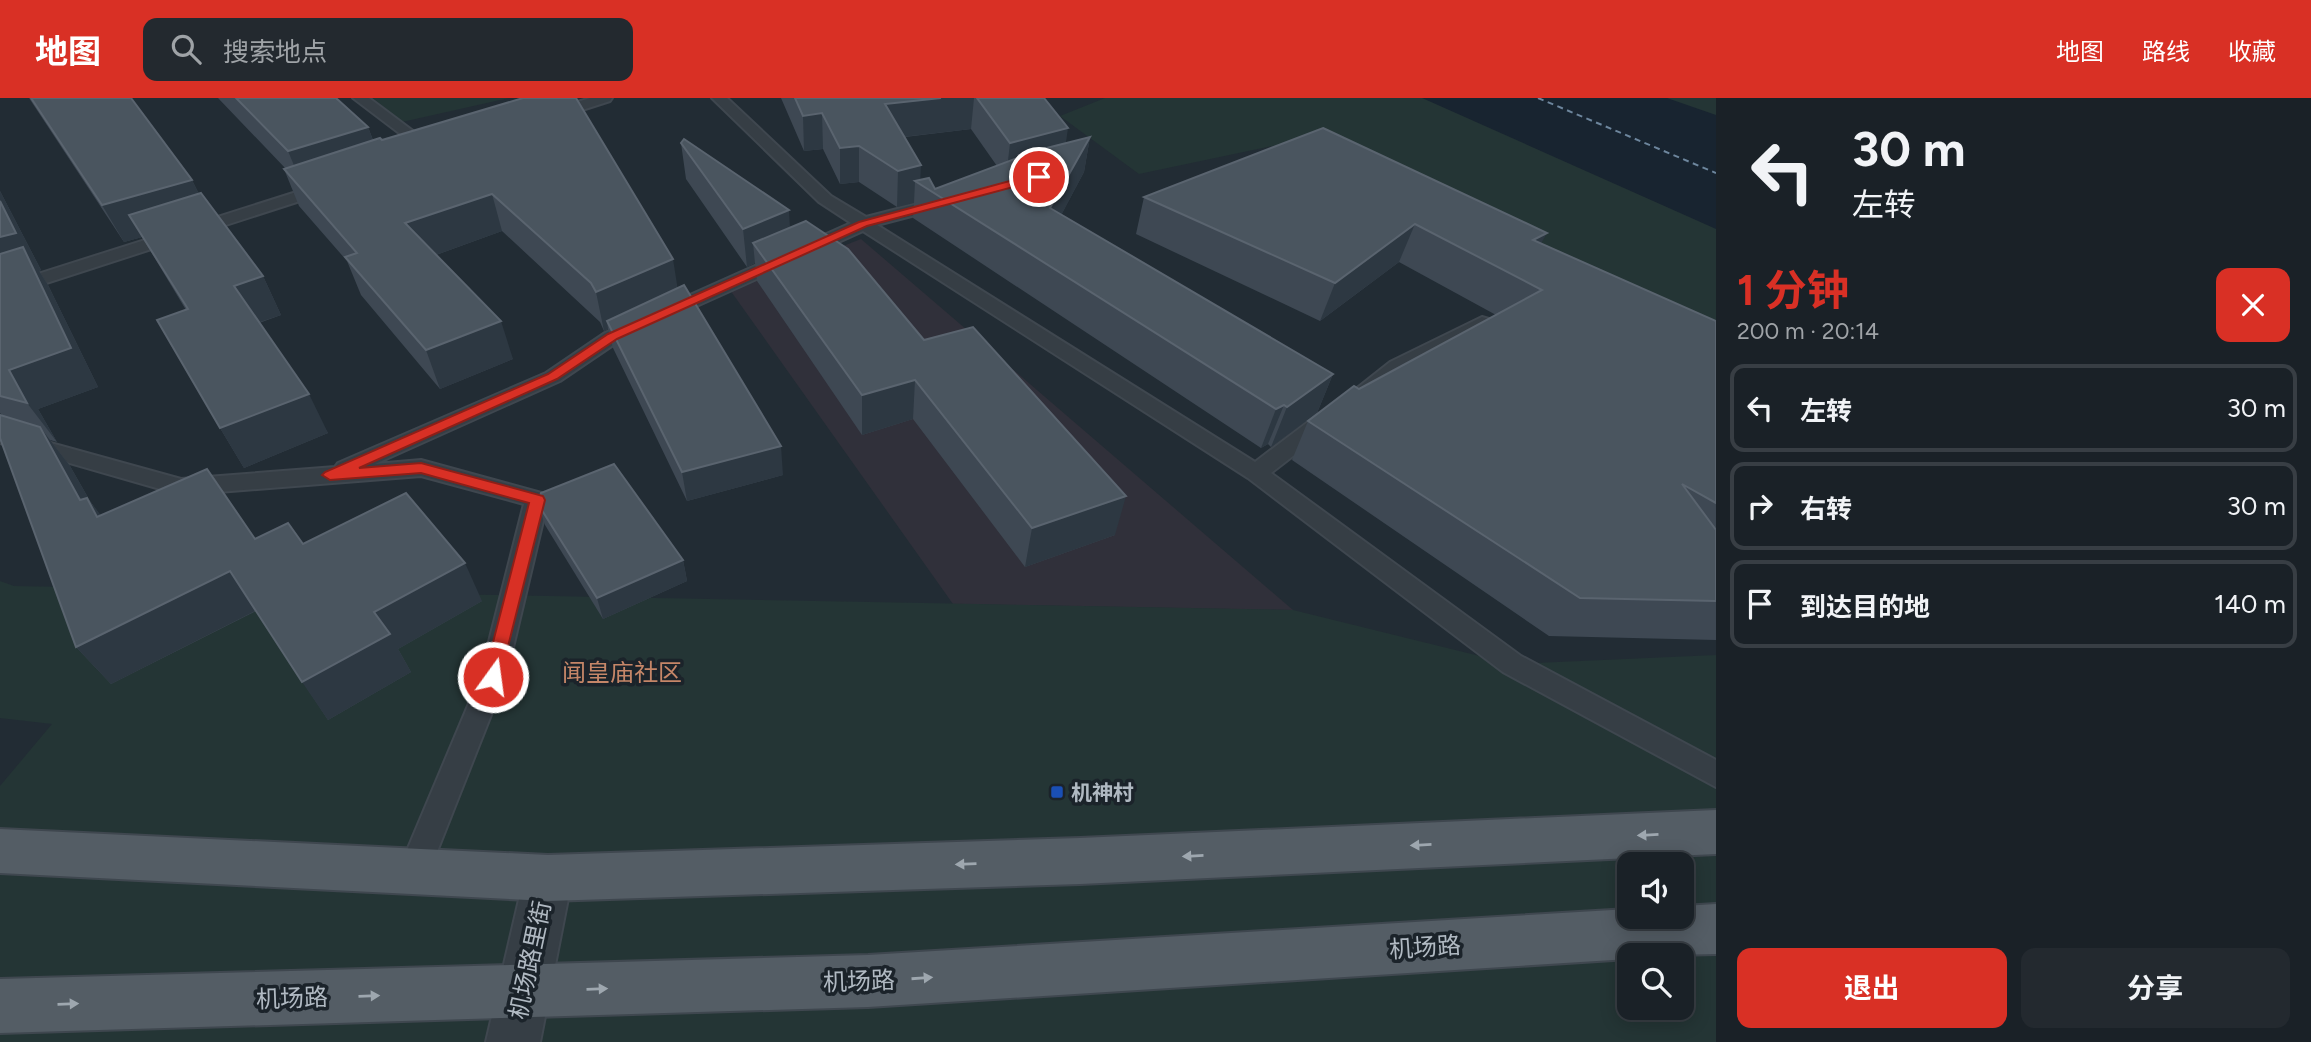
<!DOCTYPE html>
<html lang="zh">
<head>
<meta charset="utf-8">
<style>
  :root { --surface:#1a2127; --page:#23292f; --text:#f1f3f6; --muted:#9fa3a7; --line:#383e44; --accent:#d93025 }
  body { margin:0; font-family:Figtree,"Noto Sans SC",sans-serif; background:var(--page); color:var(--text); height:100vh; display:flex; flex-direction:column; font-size:26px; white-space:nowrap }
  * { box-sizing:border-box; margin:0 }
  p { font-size:23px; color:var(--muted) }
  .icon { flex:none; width:38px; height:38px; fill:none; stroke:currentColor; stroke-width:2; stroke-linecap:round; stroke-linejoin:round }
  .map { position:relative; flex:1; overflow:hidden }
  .drawer { display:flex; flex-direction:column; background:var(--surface); width:595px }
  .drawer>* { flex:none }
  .guide { background:#1a2127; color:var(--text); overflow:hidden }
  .controls { position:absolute; left:1617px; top:754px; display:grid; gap:14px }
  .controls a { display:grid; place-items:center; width:77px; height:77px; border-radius:14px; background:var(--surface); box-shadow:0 4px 18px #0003,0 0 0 2px var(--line); font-size:35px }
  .pin { position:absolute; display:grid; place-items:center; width:60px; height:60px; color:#fff; margin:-30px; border:4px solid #fff; border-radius:50%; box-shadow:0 2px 7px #0007 }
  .me { position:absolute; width:77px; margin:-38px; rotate:14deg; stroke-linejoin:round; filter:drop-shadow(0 0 5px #0008) }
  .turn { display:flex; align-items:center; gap:24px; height:147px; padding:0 21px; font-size:32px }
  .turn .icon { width:91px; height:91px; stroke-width:2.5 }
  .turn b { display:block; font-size:49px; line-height:60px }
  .round { display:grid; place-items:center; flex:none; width:74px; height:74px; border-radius:14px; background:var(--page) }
  .overview { display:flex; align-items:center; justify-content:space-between; height:119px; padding:0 21px }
  h1 { font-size:42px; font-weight:700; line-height:52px; color:var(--accent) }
  .cta { display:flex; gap:14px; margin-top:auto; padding:14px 21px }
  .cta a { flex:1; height:80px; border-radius:14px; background:var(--accent); color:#fff; font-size:28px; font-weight:700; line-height:80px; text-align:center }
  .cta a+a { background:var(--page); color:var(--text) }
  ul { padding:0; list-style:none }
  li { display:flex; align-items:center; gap:21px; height:88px; margin:0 14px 10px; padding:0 7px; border:4px solid var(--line); border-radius:14px }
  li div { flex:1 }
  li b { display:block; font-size:26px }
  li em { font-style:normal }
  header { display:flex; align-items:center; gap:42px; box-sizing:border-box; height:98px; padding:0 35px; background:var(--accent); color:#fff }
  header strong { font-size:33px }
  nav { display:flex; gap:38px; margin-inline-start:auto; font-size:24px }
  .search { width:490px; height:63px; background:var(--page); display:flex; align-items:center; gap:18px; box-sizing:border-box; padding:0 24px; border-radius:14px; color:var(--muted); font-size:26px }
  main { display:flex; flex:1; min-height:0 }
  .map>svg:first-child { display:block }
  .medical { fill:#30303a }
  .green { fill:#243535; fill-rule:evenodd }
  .water { fill:#182430 }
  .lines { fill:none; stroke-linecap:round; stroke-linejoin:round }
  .ferry { stroke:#6d869d; stroke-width:2; stroke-dasharray:6 4.5; stroke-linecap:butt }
  .lane-casing { stroke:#3f474f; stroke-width:4 }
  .street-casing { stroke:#3f474f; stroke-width:4 }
  .primary-casing { stroke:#3f474f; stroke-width:4 }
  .lane { fill:#363e45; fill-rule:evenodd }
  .street { fill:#363e45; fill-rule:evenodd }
  .primary { fill:#545d65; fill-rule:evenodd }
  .wall { fill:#3e4853; fill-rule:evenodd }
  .shaded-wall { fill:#2d3842 }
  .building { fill:#4a555f; stroke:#5a646f; stroke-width:2 }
  .oneway { fill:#9ea7af }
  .route { fill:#d93025; stroke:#8d1f18; stroke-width:2 }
  .transit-dot { fill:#1a4fb4; stroke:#1b232a; stroke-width:2.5 }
  .labels { text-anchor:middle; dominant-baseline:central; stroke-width:7; stroke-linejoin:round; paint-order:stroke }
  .poi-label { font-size:21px; font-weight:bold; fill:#b0b9c2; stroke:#1b232a; text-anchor:start }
  .quarter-label { font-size:24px; fill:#c58668; stroke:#1b232a }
  .near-street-label { font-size:24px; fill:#b0b9c2; stroke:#1b232a }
</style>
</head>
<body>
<header>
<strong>地图</strong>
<div class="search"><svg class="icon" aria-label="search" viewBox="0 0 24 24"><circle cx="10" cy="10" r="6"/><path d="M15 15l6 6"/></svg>搜索地点</div>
<nav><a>地图</a><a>路线</a><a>收藏</a></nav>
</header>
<main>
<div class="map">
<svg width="1716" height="944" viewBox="0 0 1716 944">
  <rect width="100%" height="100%" fill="#222c34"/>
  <polygon class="medical" points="861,141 1293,512 953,506 730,192"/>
  <g class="green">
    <polygon points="373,0 509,0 402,24"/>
    <polygon points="1105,0 1716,0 1716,248 1291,44 1139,76 1060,18"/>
    <path d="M0,483L14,488L1293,512L1512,566L1716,557V944H0V688L52,626L0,620ZM1629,766H1682V819H1629ZM1629,858H1682V910H1629Z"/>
  </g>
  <polygon class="water" points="1422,0 1667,0 1716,17 1716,131"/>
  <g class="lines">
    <polyline class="ferry" points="1538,0 1716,75"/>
    <g class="lane-casing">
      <g id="lane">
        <polygon points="353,0 369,0 441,54 438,57 428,57"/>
        <polygon points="590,0 612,0 610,3 554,21 544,21 542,18 544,15"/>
        <polygon points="712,0 727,0 831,98 866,119 944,99 950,100 952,104 950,108 877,127 1255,364 1317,317 1333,317 1336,322 1333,327 1271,375 1521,558 1716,662 1716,689 1503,574 1248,380 863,133 619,243 560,283 375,366 421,362 545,396 548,402 506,579 425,784 414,789 403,784 398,774 480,579 524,406 421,378 181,397 0,345 0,331 181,381 335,369 338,365 546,275 605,235 851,125 819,104"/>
        <polygon points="328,84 336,89 334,92 0,200 0,188"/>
        <polygon points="1482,219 1489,221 1492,225 1489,229 1404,272 1364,303 1350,303 1347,298 1390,264"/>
      </g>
    </g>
    <g class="street-casing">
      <polygon id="street" points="548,757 565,764 572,780 540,944 486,944 524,780 531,764"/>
    </g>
    <g class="primary-casing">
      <g id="primary">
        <polygon points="1716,712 1716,756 1080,786 548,803 0,775 0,731 548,757 1080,740"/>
        <polygon points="1716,806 1716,856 1629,858 1629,861 868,909 0,935 0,881 868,857 1629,811 1629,819 1682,819 1682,808"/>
      </g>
    </g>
    <use href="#lane" class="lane"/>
    <use href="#street" class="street"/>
    <use href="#primary" class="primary"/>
  </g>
  <g class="wall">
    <polygon points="29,0 131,0 192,82 199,96 263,178 281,217 259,225 328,335 244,370 220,330 186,212 142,139 124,144"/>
    <polygon points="218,0 336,0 368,29 373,42 382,42 678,190 783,377 687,403 613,250 608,231 604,233 600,224 502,133 436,157 513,261 440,291 361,197 347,163 299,108 284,71 286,71"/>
    <path d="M781,0H1044L1066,45L1090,39L1084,74L1061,117L1333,276L1317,315L1271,349L1268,346L1261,350L913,120L914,105L897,109L859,84L840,86L823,51L804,53ZM971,31L997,68L935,91L920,82L905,39Z"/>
    <polygon points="1323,30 1541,145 1716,223 1716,542 1549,538 1292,362 1308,323 1359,291 1496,217 1399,164 1320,223 1136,136 1144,99"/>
    <polygon points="681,45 790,130 924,242 1115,437 1025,469 913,321 862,337 757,183 755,165 747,169 686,81"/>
    <polygon points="0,93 41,172 39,173 48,187 98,289 38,311 57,344 50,342 70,368 90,403 100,417 255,441 303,446 482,503 398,551 411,574 328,622 256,513 111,586 76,549 3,318 0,315"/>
    <polygon points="538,406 683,462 687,483 603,521 545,427"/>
  </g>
  <g class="shaded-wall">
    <polygon points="941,0 974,0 971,31 885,41 885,6"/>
    <polygon points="822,15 823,51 804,53 803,18"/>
    <polygon points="368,29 381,64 303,89 288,53"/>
    <polygon points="1068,30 1063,65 1019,57 1016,78 1006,80 1010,45"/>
    <polygon points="1090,39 1084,74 1045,148 1050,110"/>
    <polygon points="859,48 859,84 840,86 840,50"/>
    <polygon points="921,67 920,87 915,83 914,105 897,109 898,73"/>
    <polygon points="192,82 210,118 129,117 142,139 124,144 102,107"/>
    <polygon points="0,93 41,172 39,173 48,187 98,289 38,311 57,344 27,305 9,272 0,185"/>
    <polygon points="492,96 502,133 419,163 405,125"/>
    <polygon points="789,112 791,149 753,145 755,165 747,169 743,131"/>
    <polygon points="1415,126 1399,164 1320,223 1335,185"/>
    <polygon points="1547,135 1526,172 1533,142"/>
    <polygon points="673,161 679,199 607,223 608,231 604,233 596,194"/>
    <polygon points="263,178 281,217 254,226 234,188"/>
    <polygon points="501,223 513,261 440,291 426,252"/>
    <polygon points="1333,276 1317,315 1271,349 1287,309"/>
    <polygon points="915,282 913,321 862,337 862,297"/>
    <polygon points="309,296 328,335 244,370 220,330"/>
    <polygon points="1284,307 1268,346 1261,350 1276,311"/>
    <polygon points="40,329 70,368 90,403 117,439 80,402"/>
    <polygon points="781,348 783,377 687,403 682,374"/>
    <polygon points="1126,398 1115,437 1025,469 1032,430"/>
    <polygon points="683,462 687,483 603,521 597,500"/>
    <polygon points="465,465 482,503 398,551 411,574 328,622 302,584 374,514"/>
    <polygon points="230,473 257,512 111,586 76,549"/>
  </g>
  <g class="building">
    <polygon points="31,0 131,0 192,82 102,107"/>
    <polygon points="236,0 336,0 368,29 288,53"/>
    <polygon points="523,0 576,0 673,161 596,194 591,185 492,96 405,125 501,223 426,252 345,159 357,155 284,71 380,40 382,42"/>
    <polygon points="795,0 941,0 885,6 921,67 898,73 859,48 840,50 822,15 803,18"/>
    <polygon points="977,0 1044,0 1068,30 1010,45"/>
    <polygon points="1323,30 1547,135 1533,142 1716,223 1716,405 1682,386 1716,432 1716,503 1580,500 1308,323 1354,288 1359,291 1542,192 1415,126 1335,185 1144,99"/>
    <polygon points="1090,39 1050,110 1333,276 1287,309 1284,307 1276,311 915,83 929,80 935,91 1020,59 1019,57"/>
    <polygon points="684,41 789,112 743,131 681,45"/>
    <polygon points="201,95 263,178 234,188 309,296 220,330 157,222 188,211 129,117"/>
    <polygon points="0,103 16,135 0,139"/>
    <polygon points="806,123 848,151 924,242 973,229 1126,398 1032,430 915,282 862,297 753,145"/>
    <polygon points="23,149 71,250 9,272 27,305 0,298 0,156"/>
    <polygon points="684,187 781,348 682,374 607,223"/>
    <polygon points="0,317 40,329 80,402 87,400 97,419 207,371 255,441 288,425 303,446 406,395 465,465 374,514 390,536 302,584 230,473 76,549 0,340"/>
    <polygon points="614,366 683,462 597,500 538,406 541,395"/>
  </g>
  <defs><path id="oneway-solid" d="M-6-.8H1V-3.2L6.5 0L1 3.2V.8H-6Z" transform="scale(1.75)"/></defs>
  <g class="oneway">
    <use href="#oneway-solid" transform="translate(1648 737) rotate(177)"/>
    <use href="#oneway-solid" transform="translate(1421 747) rotate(177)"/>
    <use href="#oneway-solid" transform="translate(1193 758) rotate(177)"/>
    <use href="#oneway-solid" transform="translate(966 766) rotate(178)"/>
    <use href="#oneway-solid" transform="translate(922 880) rotate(-4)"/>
    <use href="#oneway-solid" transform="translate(597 891) rotate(-2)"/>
    <use href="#oneway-solid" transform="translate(369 898) rotate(-2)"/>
    <use href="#oneway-solid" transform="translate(68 906) rotate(-2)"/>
  </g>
  <polygon class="route" points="1039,75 1043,76 1043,81 867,128 617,241 557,281 359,370 421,365 543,398 545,402 499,584 487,584 484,579 529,405 421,375 330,382 322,377 325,374 548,276 608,236 859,124"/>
  <rect class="transit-dot" x="1050" y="687" width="14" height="14" rx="3.5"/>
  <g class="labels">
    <g class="poi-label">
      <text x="1071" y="694">机神村</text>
    </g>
    <g class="quarter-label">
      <text x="622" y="574">闻皇庙社区</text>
    </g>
    <g class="near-street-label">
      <text transform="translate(1425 849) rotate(-4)">机场路</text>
      <text transform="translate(530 862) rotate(-78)">机场路里街</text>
      <text transform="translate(859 883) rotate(-2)">机场路</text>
      <text transform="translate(292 900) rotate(-2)">机场路</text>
    </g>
  </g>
</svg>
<div class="controls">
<a><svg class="icon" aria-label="sound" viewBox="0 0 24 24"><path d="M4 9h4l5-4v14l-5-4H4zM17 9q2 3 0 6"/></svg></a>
<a><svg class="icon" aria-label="search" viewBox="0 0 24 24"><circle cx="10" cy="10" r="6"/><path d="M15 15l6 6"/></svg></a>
</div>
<div class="pin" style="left:1039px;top:79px;background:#d93025"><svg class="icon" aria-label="arrive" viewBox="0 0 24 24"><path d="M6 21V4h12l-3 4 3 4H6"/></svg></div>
<svg class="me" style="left:493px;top:579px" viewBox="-20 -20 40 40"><circle r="17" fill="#d93025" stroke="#fff" stroke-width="3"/><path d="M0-11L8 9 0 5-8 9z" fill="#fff"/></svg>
</div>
<section class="drawer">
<div class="guide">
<div class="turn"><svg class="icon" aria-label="left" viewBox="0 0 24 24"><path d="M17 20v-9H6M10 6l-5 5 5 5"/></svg><div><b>30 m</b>左转</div></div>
</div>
<div class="overview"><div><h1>1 分钟</h1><p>200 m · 20:14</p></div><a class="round" style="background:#d93025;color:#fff"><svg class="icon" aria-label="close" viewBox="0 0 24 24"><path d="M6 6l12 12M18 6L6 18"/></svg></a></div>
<ul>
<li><svg class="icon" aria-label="left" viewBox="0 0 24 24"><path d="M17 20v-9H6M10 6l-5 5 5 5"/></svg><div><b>左转</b></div><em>30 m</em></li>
<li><svg class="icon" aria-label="right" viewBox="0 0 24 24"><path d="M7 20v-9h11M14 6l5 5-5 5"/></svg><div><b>右转</b></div><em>30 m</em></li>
<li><svg class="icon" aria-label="arrive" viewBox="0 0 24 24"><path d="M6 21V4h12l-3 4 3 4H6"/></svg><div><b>到达目的地</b></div><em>140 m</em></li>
</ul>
<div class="cta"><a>退出</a><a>分享</a></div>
</section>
</main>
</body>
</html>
